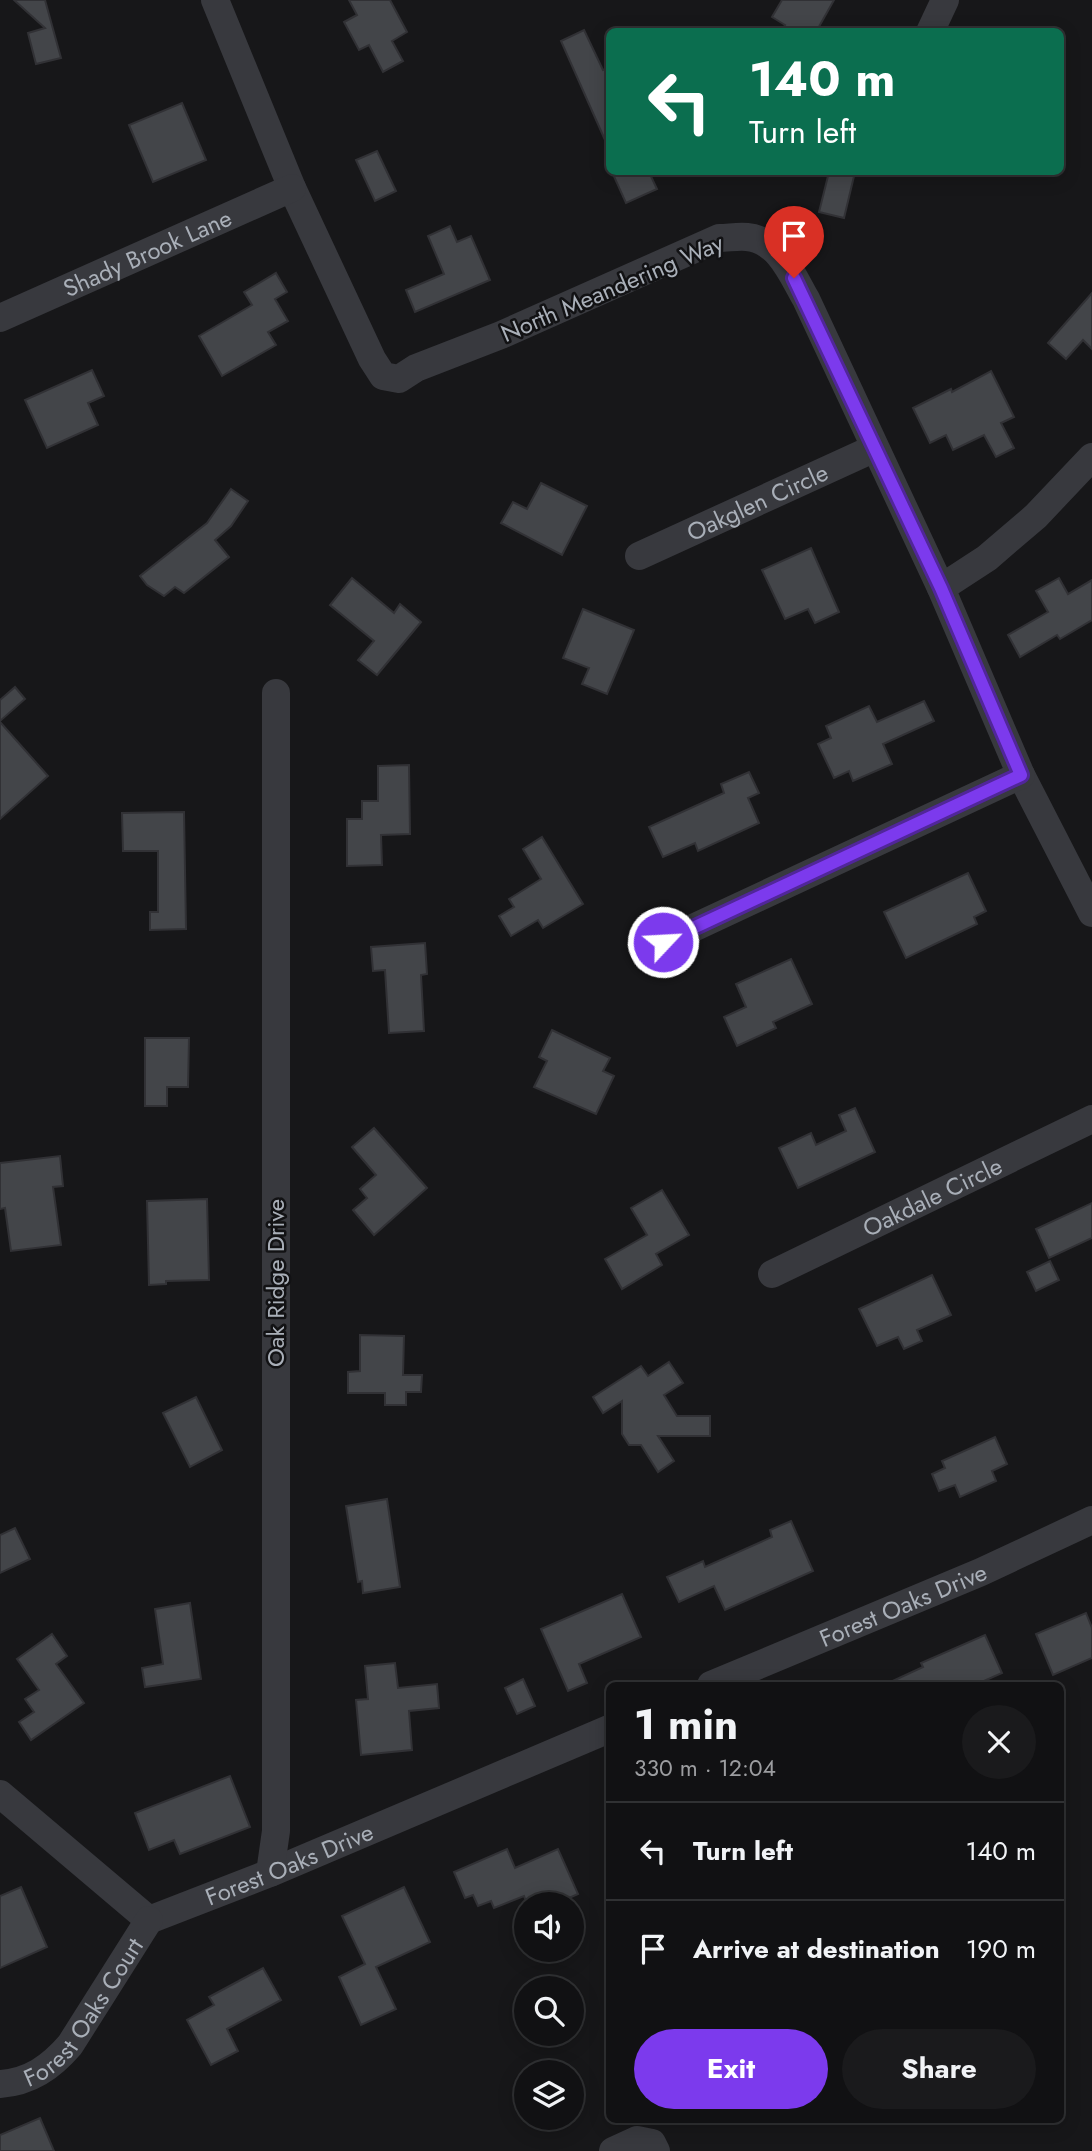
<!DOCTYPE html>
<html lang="en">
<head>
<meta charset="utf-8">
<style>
  :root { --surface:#111113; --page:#1a1a1c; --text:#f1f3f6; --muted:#9c9da0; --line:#303133; --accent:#7c3aed }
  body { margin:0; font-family:Jost,sans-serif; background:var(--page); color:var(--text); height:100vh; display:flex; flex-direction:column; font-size:26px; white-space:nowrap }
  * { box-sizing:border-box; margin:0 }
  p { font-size:23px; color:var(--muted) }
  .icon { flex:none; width:38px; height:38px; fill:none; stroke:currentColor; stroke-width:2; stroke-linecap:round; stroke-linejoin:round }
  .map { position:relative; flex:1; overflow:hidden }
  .sheet { position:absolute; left:606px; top:1682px; width:458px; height:441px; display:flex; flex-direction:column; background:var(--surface); border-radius:10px; box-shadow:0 4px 18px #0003,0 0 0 2px var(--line) }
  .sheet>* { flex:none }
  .guide { position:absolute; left:606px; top:28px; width:458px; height:147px; border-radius:10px; box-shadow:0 4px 18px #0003,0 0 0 2px var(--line); background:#0b6e4f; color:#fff; overflow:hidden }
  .buttons { position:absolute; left:514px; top:1892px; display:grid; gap:14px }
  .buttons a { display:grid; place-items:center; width:70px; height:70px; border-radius:50%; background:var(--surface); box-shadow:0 4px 18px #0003,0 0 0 2px var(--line); font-size:35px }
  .pin { position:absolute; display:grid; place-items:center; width:60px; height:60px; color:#fff; margin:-72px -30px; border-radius:50% 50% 50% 0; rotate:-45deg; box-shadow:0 0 7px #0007 }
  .pin .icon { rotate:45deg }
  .me { position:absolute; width:77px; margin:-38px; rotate:65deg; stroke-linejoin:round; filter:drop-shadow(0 0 5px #0008) }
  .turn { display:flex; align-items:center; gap:24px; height:147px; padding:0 28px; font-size:32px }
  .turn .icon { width:91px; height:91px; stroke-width:2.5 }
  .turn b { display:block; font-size:49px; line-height:60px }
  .round { display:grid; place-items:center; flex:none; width:74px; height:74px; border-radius:37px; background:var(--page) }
  .overview { display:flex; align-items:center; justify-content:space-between; height:119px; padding:0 28px }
  h1 { font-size:42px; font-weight:700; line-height:52px }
  .button { display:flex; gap:14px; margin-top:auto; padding:14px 28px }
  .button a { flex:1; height:80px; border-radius:42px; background:var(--accent); color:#fff; font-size:28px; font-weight:700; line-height:80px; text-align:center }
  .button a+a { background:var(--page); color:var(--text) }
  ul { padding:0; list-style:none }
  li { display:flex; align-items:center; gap:21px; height:98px; padding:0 28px; border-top:2px solid var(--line) }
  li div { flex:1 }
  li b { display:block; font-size:26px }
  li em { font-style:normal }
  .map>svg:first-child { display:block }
  .building { fill:#434549; stroke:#313135; stroke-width:2 }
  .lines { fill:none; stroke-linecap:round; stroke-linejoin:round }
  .minor { stroke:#38393e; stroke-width:28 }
  .route-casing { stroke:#51269a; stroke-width:18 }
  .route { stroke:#7c3aed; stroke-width:12 }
  .labels { text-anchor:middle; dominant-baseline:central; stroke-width:5; stroke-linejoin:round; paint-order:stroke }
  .street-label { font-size:24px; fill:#a9afb8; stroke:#121214 }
</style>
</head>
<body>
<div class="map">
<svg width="1092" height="2151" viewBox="0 0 1092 2151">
  <rect width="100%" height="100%" fill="#171719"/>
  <g class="building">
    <polygon points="14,0 45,0 61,58 36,64 28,33 45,28"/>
    <polygon points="349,0 390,0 407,32 392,41 403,61 383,72 369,45 359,50 344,22 357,15"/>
    <polygon points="782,0 834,0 816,32 781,32 785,25 772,17"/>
    <polygon points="584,30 603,70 609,68 609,149 561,41"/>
    <polygon points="182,103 206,160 153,182 129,125"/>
    <polygon points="377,151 396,191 375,201 356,160"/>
    <polygon points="612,172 649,172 657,189 626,203"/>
    <polygon points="829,172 855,172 844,218 819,212"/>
    <polygon points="450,226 457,242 471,236 490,280 415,312 406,290 444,274 428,236"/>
    <polygon points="276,273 287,292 275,299 288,321 268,332 276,345 222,376 199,336 252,305 244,292"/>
    <polygon points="1092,293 1092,349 1083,340 1066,359 1048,343"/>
    <polygon points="92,370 104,396 88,403 98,425 47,448 25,400"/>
    <polygon points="991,371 1014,417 1001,423 1014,448 996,457 984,435 953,450 946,435 930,443 913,408 951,389 952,392"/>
    <polygon points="541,483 587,506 562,555 501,523 513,502 527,509"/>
    <polygon points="231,489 248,501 231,526 215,540 229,557 184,593 175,587 164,596 147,585 140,576 207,523"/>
    <polygon points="811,548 839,612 815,623 808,609 785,619 762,570"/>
    <polygon points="352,578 394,613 400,604 421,622 377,675 358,660 374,641 330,605"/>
    <polygon points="1059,578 1068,594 1092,580 1092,620 1060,639 1057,635 1020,657 1008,635 1048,612 1036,591"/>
    <polygon points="583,609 634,630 607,694 582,684 589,668 563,658"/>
    <polygon points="15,687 25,699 0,721 0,700"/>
    <polygon points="924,701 934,721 883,744 892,764 853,781 849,771 834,778 818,744 831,738 826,726 869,706 877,722"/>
    <polygon points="0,722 48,776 0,819"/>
    <polygon points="409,765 410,834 381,835 382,865 347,866 347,819 362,819 362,801 378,801 378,766"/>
    <polygon points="749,772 759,793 748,798 759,823 698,851 695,843 663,857 649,827 724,793 721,784"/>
    <polygon points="184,812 186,929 150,930 150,912 158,912 158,851 123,851 122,813"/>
    <polygon points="542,837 583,904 543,928 538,920 511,936 499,916 514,907 509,899 541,879 523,849"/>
    <polygon points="968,873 986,911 974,917 977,924 906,958 884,912"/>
    <polygon points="425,943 427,974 421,975 424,1031 389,1033 385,970 373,971 371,947"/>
    <polygon points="791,959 812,1004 773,1022 776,1028 737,1046 724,1017 746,1007 736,984"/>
    <polygon points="552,1030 610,1058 603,1071 614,1076 596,1114 534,1087 547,1061 539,1057"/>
    <polygon points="145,1038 189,1038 188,1087 167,1087 167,1106 145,1106"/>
    <polygon points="855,1108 875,1152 798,1188 779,1148 811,1133 816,1145 846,1131 839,1115"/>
    <polygon points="374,1128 427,1188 374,1235 353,1210 367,1198 360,1189 376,1175 352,1147"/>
    <polygon points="60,1156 63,1186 53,1187 61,1245 11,1251 5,1208 0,1209 0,1163"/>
    <polygon points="662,1190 689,1235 656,1254 662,1265 622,1289 605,1259 647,1235 631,1208"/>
    <polygon points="207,1199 209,1280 166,1281 166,1284 149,1285 147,1201"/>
    <polygon points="1092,1203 1092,1238 1049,1258 1036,1229"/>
    <polygon points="1050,1261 1059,1280 1036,1291 1027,1272"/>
    <polygon points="932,1275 951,1315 917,1330 922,1341 904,1349 898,1337 877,1346 859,1309"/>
    <polygon points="360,1335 404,1336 403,1375 422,1375 421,1392 406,1392 406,1405 385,1405 385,1393 348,1393 348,1372 360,1371"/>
    <polygon points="669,1362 683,1383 664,1395 677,1416 710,1416 710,1436 658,1436 674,1461 658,1472 641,1445 629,1445 622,1434 622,1401 603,1413 593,1397 641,1366 648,1376"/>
    <polygon points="196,1397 222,1450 190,1467 163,1413"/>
    <polygon points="995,1437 1007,1464 992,1471 996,1481 960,1497 955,1485 939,1491 932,1474 945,1468 942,1461"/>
    <polygon points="387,1499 400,1587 363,1593 362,1581 358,1582 346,1506"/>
    <polygon points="791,1521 813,1571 725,1610 714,1586 679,1602 667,1577 703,1561 705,1567 772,1537 770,1530"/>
    <polygon points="15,1528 30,1559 0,1573 0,1535"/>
    <polygon points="622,1594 641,1637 579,1664 587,1683 568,1691 541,1629"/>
    <polygon points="190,1603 201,1679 145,1687 142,1668 163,1664 155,1609"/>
    <polygon points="1086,1613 1092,1628 1092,1658 1053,1675 1036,1634"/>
    <polygon points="52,1634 67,1656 56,1664 84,1703 31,1740 19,1722 34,1712 25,1699 39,1690 17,1659"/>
    <polygon points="985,1635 1002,1673 975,1685 884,1685 923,1667 921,1663"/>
    <polygon points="395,1663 398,1688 437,1684 439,1708 409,1711 412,1750 361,1755 356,1700 368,1699 365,1666"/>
    <polygon points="523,1679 535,1706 517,1714 505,1688"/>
    <polygon points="230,1776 250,1827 180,1854 174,1840 149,1850 135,1813"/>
    <polygon points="507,1849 515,1868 558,1849 578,1894 556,1904 527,1904 524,1896 494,1908 491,1901 478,1906 473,1895 465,1898 454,1872"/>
    <polygon points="21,1887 47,1947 0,1968 0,1896"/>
    <polygon points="404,1887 430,1942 376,1967 396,2009 361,2025 339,1977 365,1964 342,1916"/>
    <polygon points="263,1968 281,2000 227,2029 238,2051 211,2065 187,2020 214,2005 209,1997"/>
    <polygon points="40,2118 54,2151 0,2151 0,2135"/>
  </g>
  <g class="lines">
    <g class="minor">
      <path d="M215,0L292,188L372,359L383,376L399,379L416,368L501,335L719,238C728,238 738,236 747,237C779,240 792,275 806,299L941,588L1021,775L1092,913"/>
      <polyline points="930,32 945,0"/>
      <path id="s1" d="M0,318L292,188"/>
      <path id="s2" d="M639,556L875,448"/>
      <polyline points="941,588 987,558 1036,516 1092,457"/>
      <polyline points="663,942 1021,775"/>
      <path id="s3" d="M772,1274L1092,1119"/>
      <path id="s4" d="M711,1685L981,1572L1092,1520"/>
      <path id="s5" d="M0,1794L149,1920L270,1873L609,1729"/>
      <polyline points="270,1873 276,1831 276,693"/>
      <path id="s6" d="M0,2084C30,2082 51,2067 70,2045L149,1920"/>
      <polyline points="613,2151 637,2140 652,2143 656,2151"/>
    </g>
  </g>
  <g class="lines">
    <g class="route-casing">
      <polyline id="route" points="663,942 1021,775 941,588 794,278"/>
    </g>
    <use href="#route" class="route"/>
  </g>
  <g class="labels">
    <g class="street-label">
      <text stroke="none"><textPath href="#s1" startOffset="161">Shady Brook Lane</textPath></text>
      <text transform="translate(612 288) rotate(-23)">North Meandering Way</text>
      <text stroke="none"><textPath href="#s2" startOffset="130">Oakglen Circle</textPath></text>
      <text stroke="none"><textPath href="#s3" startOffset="178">Oakdale Circle</textPath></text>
      <text transform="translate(275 1283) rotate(-90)">Oak Ridge Drive</text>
      <text stroke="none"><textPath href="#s4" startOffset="208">Forest Oaks Drive</textPath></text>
      <text stroke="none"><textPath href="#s5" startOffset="346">Forest Oaks Drive</textPath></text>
      <text stroke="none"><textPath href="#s6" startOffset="116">Forest Oaks Court</textPath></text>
    </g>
  </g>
</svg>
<div class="buttons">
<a><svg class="icon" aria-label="sound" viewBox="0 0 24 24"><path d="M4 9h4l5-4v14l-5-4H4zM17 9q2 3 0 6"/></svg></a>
<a><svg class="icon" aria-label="search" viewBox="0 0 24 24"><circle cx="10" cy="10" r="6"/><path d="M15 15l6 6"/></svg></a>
<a><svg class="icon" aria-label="layers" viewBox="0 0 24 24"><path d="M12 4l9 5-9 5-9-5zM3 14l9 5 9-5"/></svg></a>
</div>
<div class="pin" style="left:794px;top:278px;background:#d93025"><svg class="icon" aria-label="arrive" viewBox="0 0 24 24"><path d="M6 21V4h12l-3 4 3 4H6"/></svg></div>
<svg class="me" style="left:663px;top:942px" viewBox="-20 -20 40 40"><circle r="17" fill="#7c3aed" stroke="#fff" stroke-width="3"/><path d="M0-11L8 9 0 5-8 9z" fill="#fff"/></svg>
<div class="guide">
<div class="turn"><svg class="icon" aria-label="left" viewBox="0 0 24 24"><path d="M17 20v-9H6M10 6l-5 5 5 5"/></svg><div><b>140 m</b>Turn left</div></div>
</div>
<section class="sheet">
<div class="overview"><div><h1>1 min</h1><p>330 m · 12:04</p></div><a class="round"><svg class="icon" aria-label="close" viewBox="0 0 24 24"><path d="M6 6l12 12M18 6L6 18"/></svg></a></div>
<ul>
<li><svg class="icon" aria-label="left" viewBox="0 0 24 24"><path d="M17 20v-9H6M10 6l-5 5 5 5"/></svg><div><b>Turn left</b></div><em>140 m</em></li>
<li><svg class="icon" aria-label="arrive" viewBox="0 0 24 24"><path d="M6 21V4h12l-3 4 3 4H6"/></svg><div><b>Arrive at destination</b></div><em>190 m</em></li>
</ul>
<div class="button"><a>Exit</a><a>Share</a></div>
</section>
</div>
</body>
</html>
